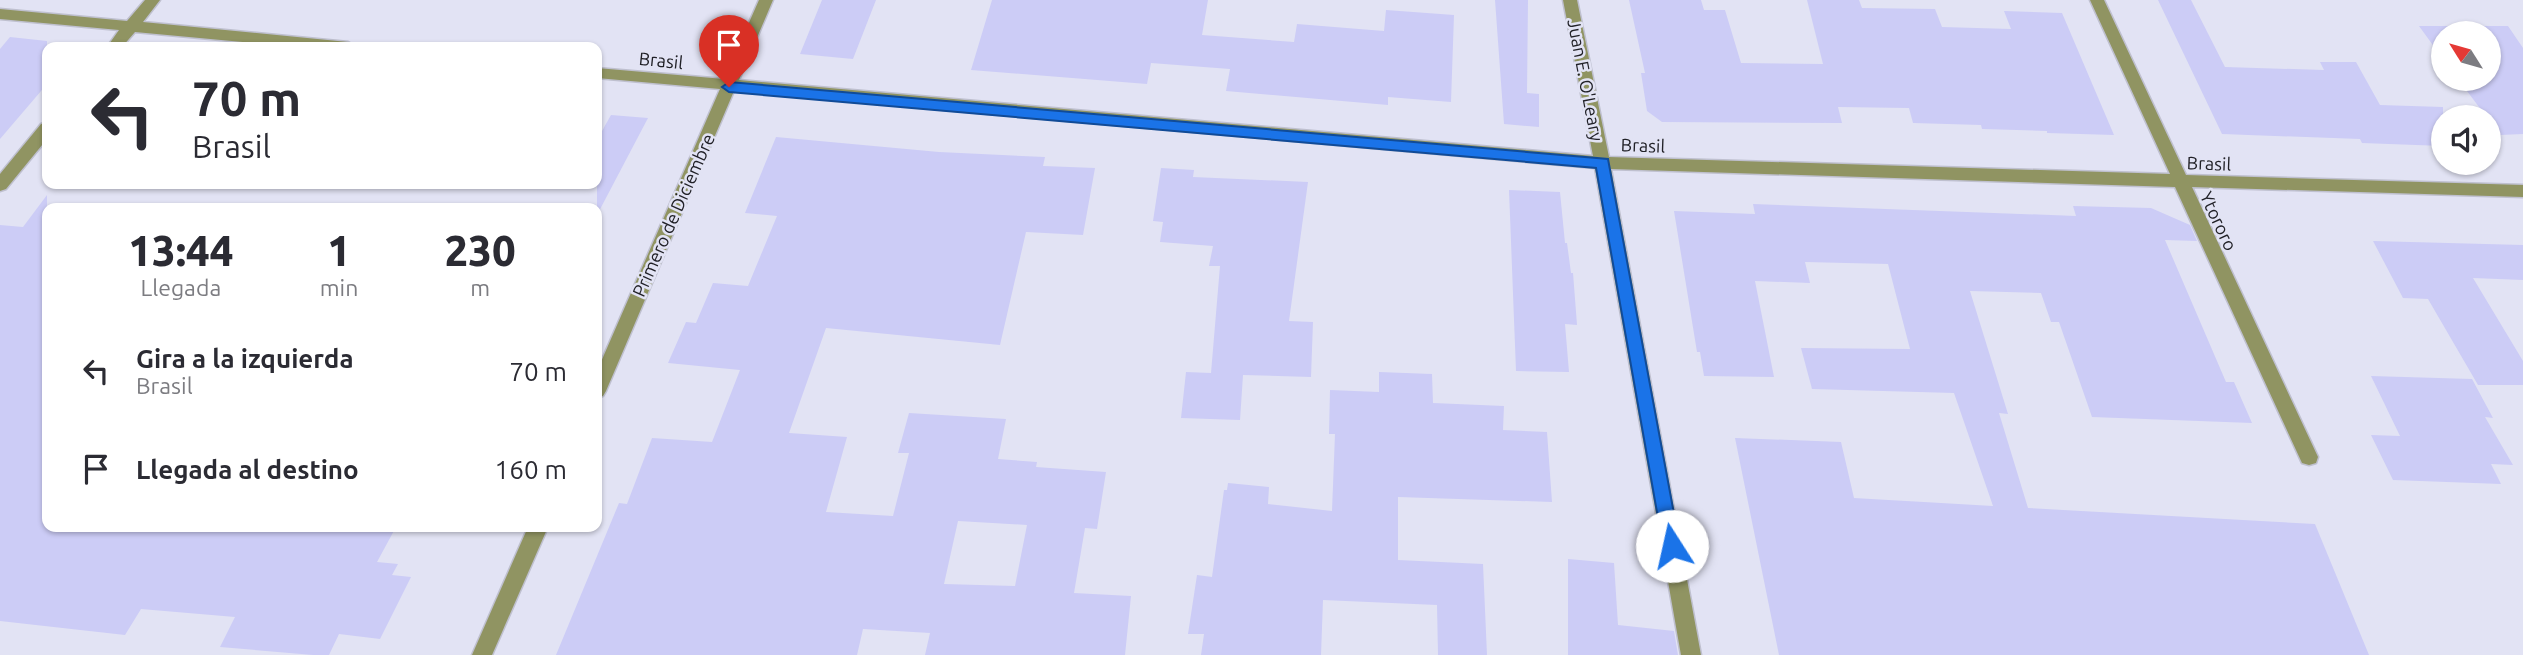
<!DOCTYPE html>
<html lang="es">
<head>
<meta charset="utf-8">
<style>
  :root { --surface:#fff; --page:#f7f7f7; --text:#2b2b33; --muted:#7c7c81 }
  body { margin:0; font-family:Ubuntu,sans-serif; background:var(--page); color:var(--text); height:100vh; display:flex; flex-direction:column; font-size:26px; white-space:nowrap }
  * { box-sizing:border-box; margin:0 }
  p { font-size:23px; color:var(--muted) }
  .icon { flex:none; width:38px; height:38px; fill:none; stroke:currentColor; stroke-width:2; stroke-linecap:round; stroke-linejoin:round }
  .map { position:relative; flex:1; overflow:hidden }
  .side { position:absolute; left:42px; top:203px; width:560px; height:329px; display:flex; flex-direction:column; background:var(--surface); border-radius:14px; box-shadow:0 2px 5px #0004 }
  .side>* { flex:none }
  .hud { position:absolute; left:42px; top:42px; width:560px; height:147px; border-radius:14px; box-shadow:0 2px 5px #0004; background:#fff; color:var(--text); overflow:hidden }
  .needle { width:46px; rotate:307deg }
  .controls { position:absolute; left:2431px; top:21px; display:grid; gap:14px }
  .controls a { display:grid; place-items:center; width:70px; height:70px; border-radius:50%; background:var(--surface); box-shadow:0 2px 5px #0004; font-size:35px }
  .pin { position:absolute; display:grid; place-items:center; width:60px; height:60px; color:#fff; margin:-72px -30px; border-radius:50% 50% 50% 0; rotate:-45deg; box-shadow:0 0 7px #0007 }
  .pin .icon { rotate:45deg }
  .me { position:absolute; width:77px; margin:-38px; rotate:350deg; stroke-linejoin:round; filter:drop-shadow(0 0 5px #0008) }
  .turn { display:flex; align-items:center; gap:24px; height:147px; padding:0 35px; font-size:32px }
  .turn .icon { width:91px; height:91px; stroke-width:2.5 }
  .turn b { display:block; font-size:49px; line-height:60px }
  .eta { display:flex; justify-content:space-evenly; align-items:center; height:119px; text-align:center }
  .eta b { font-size:42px; font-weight:800; line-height:49px }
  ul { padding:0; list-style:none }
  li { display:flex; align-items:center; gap:21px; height:98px; padding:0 35px }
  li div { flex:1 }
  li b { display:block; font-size:26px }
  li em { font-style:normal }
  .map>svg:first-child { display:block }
  .building { fill:#ccccf6; fill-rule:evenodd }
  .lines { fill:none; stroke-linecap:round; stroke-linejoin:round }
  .minor-casing { stroke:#bfc0cf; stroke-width:3 }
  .minor { fill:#909462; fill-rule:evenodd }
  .route { fill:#1a73e8; stroke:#114b97; stroke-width:2 }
  .labels { text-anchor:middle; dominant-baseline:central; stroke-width:5; stroke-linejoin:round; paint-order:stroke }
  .street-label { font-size:18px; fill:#212127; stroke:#e2e3f4 }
</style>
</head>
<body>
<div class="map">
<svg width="2523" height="655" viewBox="0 0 2523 655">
  <rect width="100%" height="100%" fill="#e2e3f4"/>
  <g class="building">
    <polygon points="822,0 876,0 853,59 800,54"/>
    <polygon points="992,0 1208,0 1202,35 1294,42 1297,24 1384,31 1386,10 1454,15 1451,102 1388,97 1388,105 1226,91 1230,69 1151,63 1147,84 971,70"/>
    <polygon points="1495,0 1528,0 1527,93 1539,94 1539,127 1504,124"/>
    <polygon points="1629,0 1701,0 1704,10 1725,10 1741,63 1823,64 1807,0 1859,0 1862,8 1935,9 1942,27 2011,29 2004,11 2062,13 2114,135 2047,133 2047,131 1982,129 1981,125 1913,123 1909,108 1838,107 1842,123 1662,122 1647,111 1641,73 1645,73"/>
    <polygon points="2158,0 2191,0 2225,67 2324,70 2320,62 2356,62 2380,105 2443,107 2443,146 2362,143 2360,139 2222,134"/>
    <polygon points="2419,26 2508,26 2523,48 2523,134 2500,135 2458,79 2488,79 2488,33 2443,33 2443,59"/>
    <polygon points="10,37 47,41 47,84 0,139 0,49"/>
    <polygon points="611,115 648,118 597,215 597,140"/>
    <path d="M776,137L939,152L1045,157L1043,166L1095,168L1083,235L1026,232L1000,345L826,328L789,433L847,437L826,512L893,516L909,453H898L909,413L1006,419L998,459L1037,462L1036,467L1106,472L1097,529L1085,528L1074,593L1131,596L1125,655H925L930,633L863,629L857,655H556L619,503L627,504L652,438L712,442L740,370L668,363L686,322L696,323L713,283L748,286L777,216L745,213ZM958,521L1027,525L1015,586L944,584Z"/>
    <polygon points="1161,168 1194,170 1193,177 1308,182 1289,321 1313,322 1311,377 1243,375 1240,420 1181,418 1186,372 1211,373 1220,266 1209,266 1213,246 1160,242 1163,222 1153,221"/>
    <polygon points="1509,190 1560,192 1565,243 1567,243 1571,273 1573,273 1577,325 1565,324 1569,372 1516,371"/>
    <polygon points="47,195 47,527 396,527 377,562 398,564 392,575 411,577 380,639 339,634 329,655 313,655 220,647 235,617 141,609 125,635 0,621 0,225 23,227"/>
    <polygon points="1753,204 2076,216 2073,206 2151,208 2190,225 2197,241 2165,240 2226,382 2234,382 2252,423 2092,417 2059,322 2051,322 2041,293 1970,291 2008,414 1999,413 2028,508 2315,524 2369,655 1779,655 1735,438 1841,442 1854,498 1993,506 1954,393 1812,389 1801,348 1910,349 1888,264 1805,262 1810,283 1755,281 1774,377 1704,376 1700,352 1697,352 1674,211 1755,214"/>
    <polygon points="2373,241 2523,245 2523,280 2473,278 2523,361 2523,385 2478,385 2428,299 2403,298"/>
    <polygon points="1379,372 1432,374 1433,403 1504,406 1503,430 1547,432 1552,502 1398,497 1398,560 1483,564 1487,655 1438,655 1437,605 1323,600 1321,655 1201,655 1204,634 1188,634 1197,575 1212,577 1224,490 1227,490 1228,483 1269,487 1268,504 1332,511 1335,434 1329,434 1330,390 1379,392"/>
    <polygon points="2371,376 2472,379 2493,418 2485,417 2513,465 2491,464 2501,484 2393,480 2371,435 2400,436"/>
    <polygon points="1568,559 1614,563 1618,625 1674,631 1678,655 1568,655"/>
  </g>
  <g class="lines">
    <g class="minor-casing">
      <g id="minor">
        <polygon points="145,0 160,0 143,22 348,42 356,47 295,47 135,32 122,47 107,47 119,30 0,19 0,9 127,21"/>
        <polygon points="759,0 773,0 739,80 1593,156 1563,0 1577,0 1609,157 2170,174 2090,0 2104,0 2186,175 2523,185 2523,197 2192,187 2318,457 2316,463 2309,465 2302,463 2175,187 1611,169 1701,655 1681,655 1595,168 734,91 606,391 603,396 597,399 597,371 720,89 597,78 597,68 724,79"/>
        <polygon points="47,122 47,139 6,189 0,191 0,174 41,124"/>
        <polygon points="528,527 548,527 492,655 472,655"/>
      </g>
    </g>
    <use href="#minor" class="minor"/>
  </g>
  <polygon class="route" points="729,82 1608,159 1680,546 1678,551 1672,554 1665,551 1663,546 1596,168 729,92 722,87"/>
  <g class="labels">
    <g class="street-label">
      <text transform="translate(661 60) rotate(6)">Brasil</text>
      <text transform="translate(1586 80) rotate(79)">Juan E. O'Leary</text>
      <text transform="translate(1643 145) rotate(2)">Brasil</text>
      <text transform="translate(2209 163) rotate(2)">Brasil</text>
      <text transform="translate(673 215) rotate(-66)">Primero de Diciembre</text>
      <text transform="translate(2219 221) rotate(65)">Ytororo</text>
    </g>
  </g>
</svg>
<div class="controls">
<a><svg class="needle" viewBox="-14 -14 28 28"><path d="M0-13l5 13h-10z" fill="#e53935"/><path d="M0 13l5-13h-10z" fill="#7c7c81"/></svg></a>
<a><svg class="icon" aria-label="sound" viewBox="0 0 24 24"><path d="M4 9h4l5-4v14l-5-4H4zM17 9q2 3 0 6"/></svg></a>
</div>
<div class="pin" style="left:729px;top:87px;background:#d93025"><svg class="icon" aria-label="arrive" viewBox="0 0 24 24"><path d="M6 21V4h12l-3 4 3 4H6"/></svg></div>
<svg class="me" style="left:1672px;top:546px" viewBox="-20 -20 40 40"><circle r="19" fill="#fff"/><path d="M0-13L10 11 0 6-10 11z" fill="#1a73e8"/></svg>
<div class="hud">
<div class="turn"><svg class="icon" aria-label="left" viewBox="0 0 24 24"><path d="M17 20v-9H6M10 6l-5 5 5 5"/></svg><div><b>70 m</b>Brasil</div></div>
</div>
<section class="side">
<div class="eta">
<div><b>13:44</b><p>Llegada</p></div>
<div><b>1</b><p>min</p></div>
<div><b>230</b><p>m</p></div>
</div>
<ul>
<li><svg class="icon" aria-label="left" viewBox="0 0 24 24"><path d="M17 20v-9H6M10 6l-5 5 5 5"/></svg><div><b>Gira a la izquierda</b><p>Brasil</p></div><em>70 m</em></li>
<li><svg class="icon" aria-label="arrive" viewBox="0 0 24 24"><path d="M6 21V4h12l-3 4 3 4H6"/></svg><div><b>Llegada al destino</b></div><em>160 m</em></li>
</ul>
</section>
</div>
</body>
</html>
